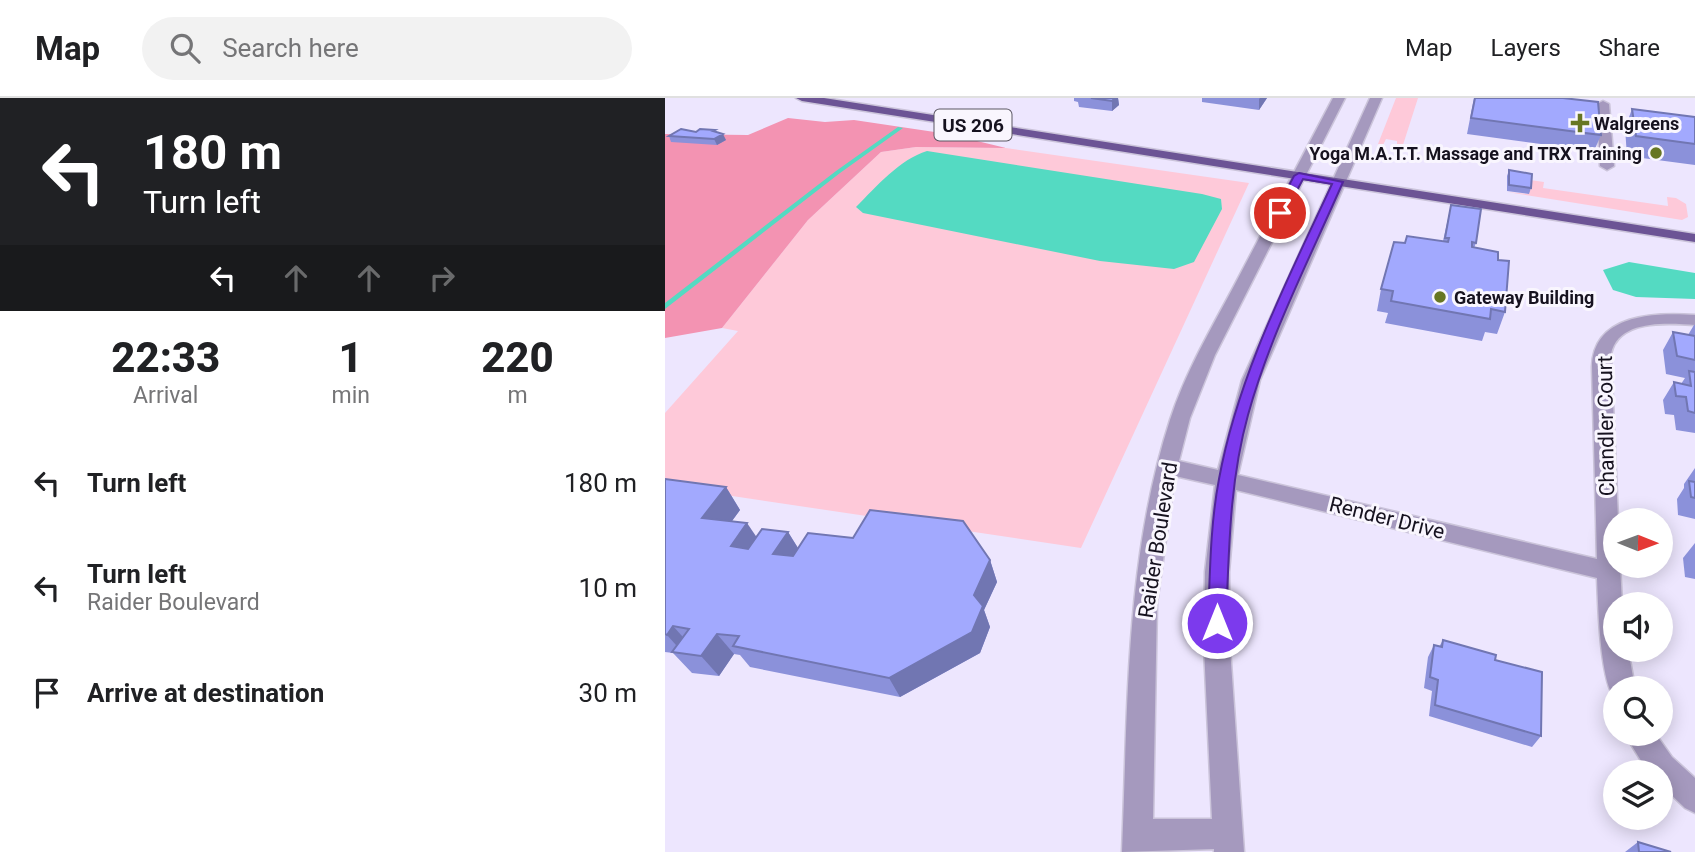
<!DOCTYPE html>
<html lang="en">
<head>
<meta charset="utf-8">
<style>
  :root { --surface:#fff; --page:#f2f2f2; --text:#202124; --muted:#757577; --line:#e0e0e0 }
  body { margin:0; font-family:Roboto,sans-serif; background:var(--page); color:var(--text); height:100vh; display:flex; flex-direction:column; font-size:26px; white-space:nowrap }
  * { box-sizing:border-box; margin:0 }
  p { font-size:23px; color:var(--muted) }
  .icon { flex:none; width:38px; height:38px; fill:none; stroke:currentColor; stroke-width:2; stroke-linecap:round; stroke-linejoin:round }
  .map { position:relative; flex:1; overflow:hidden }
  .details { display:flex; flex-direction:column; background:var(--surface); width:665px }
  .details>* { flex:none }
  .guide { background:#202124; color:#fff; overflow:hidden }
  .needle { width:46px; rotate:91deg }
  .tools { position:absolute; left:938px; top:410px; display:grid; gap:14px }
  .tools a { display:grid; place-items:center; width:70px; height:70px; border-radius:50%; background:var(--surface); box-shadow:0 4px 18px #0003; font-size:35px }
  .pin { position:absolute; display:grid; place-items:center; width:60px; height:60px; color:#fff; margin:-30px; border:4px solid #fff; border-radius:50%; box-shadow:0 2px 7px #0007 }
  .me { position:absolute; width:77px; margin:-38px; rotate:0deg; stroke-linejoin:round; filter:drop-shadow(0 0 5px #0008) }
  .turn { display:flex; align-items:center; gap:24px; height:147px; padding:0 28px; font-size:32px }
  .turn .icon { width:91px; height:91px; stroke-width:2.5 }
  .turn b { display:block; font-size:49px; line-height:60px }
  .lanes { display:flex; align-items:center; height:66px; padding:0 28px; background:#0003; justify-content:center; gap:35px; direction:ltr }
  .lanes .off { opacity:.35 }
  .eta { display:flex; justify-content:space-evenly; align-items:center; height:119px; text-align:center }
  .eta b { font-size:42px; font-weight:800; line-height:49px }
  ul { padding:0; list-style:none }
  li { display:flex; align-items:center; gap:21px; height:105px; padding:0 28px }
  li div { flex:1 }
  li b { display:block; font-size:26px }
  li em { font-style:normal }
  header { display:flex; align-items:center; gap:42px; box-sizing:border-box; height:98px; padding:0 35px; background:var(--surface); border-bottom:2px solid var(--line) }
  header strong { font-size:33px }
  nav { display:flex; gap:38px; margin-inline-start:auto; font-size:24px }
  .search { width:490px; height:63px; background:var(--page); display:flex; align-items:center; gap:18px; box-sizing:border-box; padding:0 24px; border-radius:38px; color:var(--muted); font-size:26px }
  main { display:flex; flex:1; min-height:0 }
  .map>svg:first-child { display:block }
  .green { fill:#fec9d9 }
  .forest { fill:#f393b2 }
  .water { fill:#54dac2 }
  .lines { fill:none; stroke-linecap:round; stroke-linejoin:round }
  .stream { fill:#54dac2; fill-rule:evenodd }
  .minor-casing { stroke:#cbc4da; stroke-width:3 }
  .major-casing { stroke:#cbc4da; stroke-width:3 }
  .minor { fill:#a599be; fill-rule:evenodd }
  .major { fill:#6c5495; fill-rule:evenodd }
  .wall { fill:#8b91da }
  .shaded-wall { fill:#7176b2 }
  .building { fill:#a2a9fe; stroke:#7176b2; stroke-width:2 }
  .route { fill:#7c3aed; stroke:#51269a; stroke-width:2 }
  .poi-dot { fill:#677623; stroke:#f9f6fe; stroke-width:2.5 }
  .labels { text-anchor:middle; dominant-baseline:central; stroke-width:6; stroke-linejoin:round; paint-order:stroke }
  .far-poi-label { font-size:18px; font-weight:bold; fill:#16121f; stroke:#f9f6fe; text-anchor:start }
  .shield { fill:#f9f6fe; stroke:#5a5662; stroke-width:2 }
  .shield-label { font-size:19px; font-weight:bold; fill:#16121f }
  .street-label { font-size:21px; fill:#16121f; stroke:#f9f6fe }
</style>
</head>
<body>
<header>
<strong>Map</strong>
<div class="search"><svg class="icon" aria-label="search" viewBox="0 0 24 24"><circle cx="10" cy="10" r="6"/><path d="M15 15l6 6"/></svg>Search here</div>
<nav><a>Map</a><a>Layers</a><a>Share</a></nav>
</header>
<main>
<section class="details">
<div class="guide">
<div class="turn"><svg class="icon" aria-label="left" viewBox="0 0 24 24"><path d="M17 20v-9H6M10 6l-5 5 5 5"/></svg><div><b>180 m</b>Turn left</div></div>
<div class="lanes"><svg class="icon" aria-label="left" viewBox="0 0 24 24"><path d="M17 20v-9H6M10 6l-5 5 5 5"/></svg><svg class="icon off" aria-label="ahead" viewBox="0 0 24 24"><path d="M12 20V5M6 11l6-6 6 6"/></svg><svg class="icon off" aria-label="ahead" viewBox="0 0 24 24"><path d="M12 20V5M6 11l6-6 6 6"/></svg><svg class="icon off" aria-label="right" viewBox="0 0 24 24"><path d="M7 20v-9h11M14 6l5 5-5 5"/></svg></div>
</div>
<div class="eta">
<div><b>22:33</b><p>Arrival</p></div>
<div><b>1</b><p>min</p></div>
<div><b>220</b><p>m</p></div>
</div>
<ul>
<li><svg class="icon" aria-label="left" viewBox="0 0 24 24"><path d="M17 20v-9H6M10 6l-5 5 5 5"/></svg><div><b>Turn left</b></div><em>180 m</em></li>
<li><svg class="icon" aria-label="left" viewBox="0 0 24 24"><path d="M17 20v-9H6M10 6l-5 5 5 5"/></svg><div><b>Turn left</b><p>Raider Boulevard</p></div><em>10 m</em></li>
<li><svg class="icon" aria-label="arrive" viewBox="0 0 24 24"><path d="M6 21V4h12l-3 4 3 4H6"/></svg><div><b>Arrive at destination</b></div><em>30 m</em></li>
</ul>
</section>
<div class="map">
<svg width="1030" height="754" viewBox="0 0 1030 754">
  <rect width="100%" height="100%" fill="#ede6fe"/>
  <g class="green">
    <polygon points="731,0 753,0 737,50 732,49 732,43 721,41 718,47 713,46"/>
    <polygon points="251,49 341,50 584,85 416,450 0,388 0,315 73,233 57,230 143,122 216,54"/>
    <polygon points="865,82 879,84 878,90 1003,108 1002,99 1011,100 1021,106 1023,119 1017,122 842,94 863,96"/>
  </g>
  <polygon class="forest" points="123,20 160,24 189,22 283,36 341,50 251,49 216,54 143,122 57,230 0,240 0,36 83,37"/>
  <g class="water">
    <path d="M262,53L537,96L556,101L557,111L529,164L509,171L435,163L198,115L191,109C211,89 235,61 262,53Z"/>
    <polygon points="964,164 1030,175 1030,201 971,199 948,192 938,172"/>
  </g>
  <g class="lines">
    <polygon class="stream" points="233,29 238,30 175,75 0,211 0,205 171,73"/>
    <g class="minor-casing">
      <g id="minor">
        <path d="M668,0H680L550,257L525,320L514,363L553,372L577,282L705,0H717L595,282L573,377L932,461L927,269C928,216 990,214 1030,217V227C1003,225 953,221 946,256L953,422H950V467H955L957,506H950V551H963L970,590H950V600C935,585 933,504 932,480L571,392L564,474L565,550L579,754H549V751L457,754C463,610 460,461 505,322C520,275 546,231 569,188C602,125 635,63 668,0ZM510,378L550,387L540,474L539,550L547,721H488L492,505Z"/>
        <polygon points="938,3 944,6 949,68 942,72 935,68 932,6"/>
        <polygon points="959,635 990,635 1007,659 1030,680 1030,715 1020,710 996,687 996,674 983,674"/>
      </g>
    </g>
    <g class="major-casing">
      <polygon id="major" points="131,0 159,0 1030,136 1030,144 137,3"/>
    </g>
    <use href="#minor" class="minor"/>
    <use href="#major" class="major"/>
  </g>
  <g class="wall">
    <polygon points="409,0 453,0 454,7 447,13 414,9 413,4 409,3"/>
    <polygon points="537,0 602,0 594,12 537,4"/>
    <polygon points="809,0 898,0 949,26 946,32 935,30 936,37 929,53 802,36"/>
    <polygon points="967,11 1030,19 1030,67 962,58 960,30"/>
    <polygon points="31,34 51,34 61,42 52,47 6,44 4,38"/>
    <polygon points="844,72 866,90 864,96 842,93 842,78"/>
    <polygon points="786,107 811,145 809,150 833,162 840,214 832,236 820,234 817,243 720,225 723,215 712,213 716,191 740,145 778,143"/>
    <polygon points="1029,227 1030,227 1030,335 1011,332 1009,317 1000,316 998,302 1009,284 1016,286 1020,280 1001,276 998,252 1008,234 1023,237"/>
    <polygon points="1030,370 1030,421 1013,417 1012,401 1019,390 1019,386"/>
    <polygon points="0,381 61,389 75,412 67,423 91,439 123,434 133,450 325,462 332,484 319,512 325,529 315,555 235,599 85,569 75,557 69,556 54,578 27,575 8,555 0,554"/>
    <polygon points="1030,445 1030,481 1020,479 1018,460"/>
    <polygon points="778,542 830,562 876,638 867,649 764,618 767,593 759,590 763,559 769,547 774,549"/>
    <polygon points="973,744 1006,754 960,754"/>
  </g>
  <g class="shaded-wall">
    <polygon points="450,0 453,0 454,7 447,13 447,3"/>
    <polygon points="595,0 602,0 594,12 594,1"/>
    <polygon points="58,36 61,42 52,47 49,41"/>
    <polygon points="61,389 75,412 53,442 37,420"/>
    <polygon points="82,425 97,447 81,470 66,448"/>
    <polygon points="123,434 136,455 121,478 108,456"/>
    <polygon points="325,462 332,484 319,512 325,529 315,555 235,599 224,580 309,497"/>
    <polygon points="8,528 26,548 19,556 2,537"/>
    <polygon points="52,536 69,556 54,578 36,558"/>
  </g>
  <g class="building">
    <polygon points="426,0 450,0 447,3"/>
    <polygon points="810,0 898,0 933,4 936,37 806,20"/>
    <polygon points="967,11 1030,19 1030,46 971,38"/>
    <polygon points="934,19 948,21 949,26 935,25"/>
    <polygon points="16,31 31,34 35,31 50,32 48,33 58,36 49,41 4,38"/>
    <polygon points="844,72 867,76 866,90 844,87"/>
    <polygon points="786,107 816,111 811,145 807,144 807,149 833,154 833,162 844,163 840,214 826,211 825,221 726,203 728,193 716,191 729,144 740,145 742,138 783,144 784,140 780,140"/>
    <polygon points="1008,234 1030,238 1030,262 1012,258"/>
    <polygon points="1024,273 1030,274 1030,315 1023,313 1021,299 1011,298 1009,284 1026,288"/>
    <polygon points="0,381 61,389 37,420 82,425 66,448 83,451 97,431 123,434 108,456 128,458 143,435 188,440 205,412 298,423 325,462 309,497 318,508 307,534 224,580 68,548 74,538 52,536 36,558 7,554 24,531 8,528 2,537 0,536"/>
    <polygon points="1024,383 1030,384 1030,400 1026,399"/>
    <polygon points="778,542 831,557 830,562 877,574 876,638 770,607 773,582 765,579 769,547 777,549"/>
    <polygon points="973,744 1006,754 974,754"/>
  </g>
  <path class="route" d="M634,75L678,84C645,160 605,237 583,317C564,385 564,455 561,525L559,531L552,533L545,531L543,525C545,477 545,428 554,381C573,277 623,181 667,86L638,81L619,117H611L609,115L629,78Z"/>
  <g class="poi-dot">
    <path d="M911.5 14.5h7v7h7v7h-7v7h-7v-7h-7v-7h7z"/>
    <circle cx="991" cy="55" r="7"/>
    <circle cx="775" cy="199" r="7"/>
  </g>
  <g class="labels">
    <g class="far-poi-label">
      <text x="929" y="25">Walgreens</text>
      <text x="977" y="55" text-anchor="end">Yoga M.A.T.T. Massage and TRX Training</text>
      <text x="789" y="199">Gateway Building</text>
    </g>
    <rect class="shield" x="269.5" y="11.5" width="77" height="31" rx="5"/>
    <g class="shield-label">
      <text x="308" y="27">US 206</text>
    </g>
    <g class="street-label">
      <text transform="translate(941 328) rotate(-91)">Chandler Court</text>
      <text transform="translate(722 420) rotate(14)">Render Drive</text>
      <text transform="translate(493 442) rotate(-81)">Raider Boulevard</text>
    </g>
  </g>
</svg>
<div class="tools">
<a><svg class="needle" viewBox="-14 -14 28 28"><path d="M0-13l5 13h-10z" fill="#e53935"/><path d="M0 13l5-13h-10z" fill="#757577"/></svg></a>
<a><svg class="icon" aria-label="sound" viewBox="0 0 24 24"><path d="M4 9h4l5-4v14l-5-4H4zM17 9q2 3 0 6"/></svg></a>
<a><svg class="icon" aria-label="search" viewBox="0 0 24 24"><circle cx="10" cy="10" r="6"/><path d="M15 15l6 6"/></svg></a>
<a><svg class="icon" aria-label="layers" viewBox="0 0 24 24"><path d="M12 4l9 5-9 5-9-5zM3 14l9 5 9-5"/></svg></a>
</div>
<div class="pin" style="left:615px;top:115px;background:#d93025"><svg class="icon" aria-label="arrive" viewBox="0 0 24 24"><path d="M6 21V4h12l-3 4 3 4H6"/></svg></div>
<svg class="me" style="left:552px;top:525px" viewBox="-20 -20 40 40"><circle r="17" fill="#7c3aed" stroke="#fff" stroke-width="3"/><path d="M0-11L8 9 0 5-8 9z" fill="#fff"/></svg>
</div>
</main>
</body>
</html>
